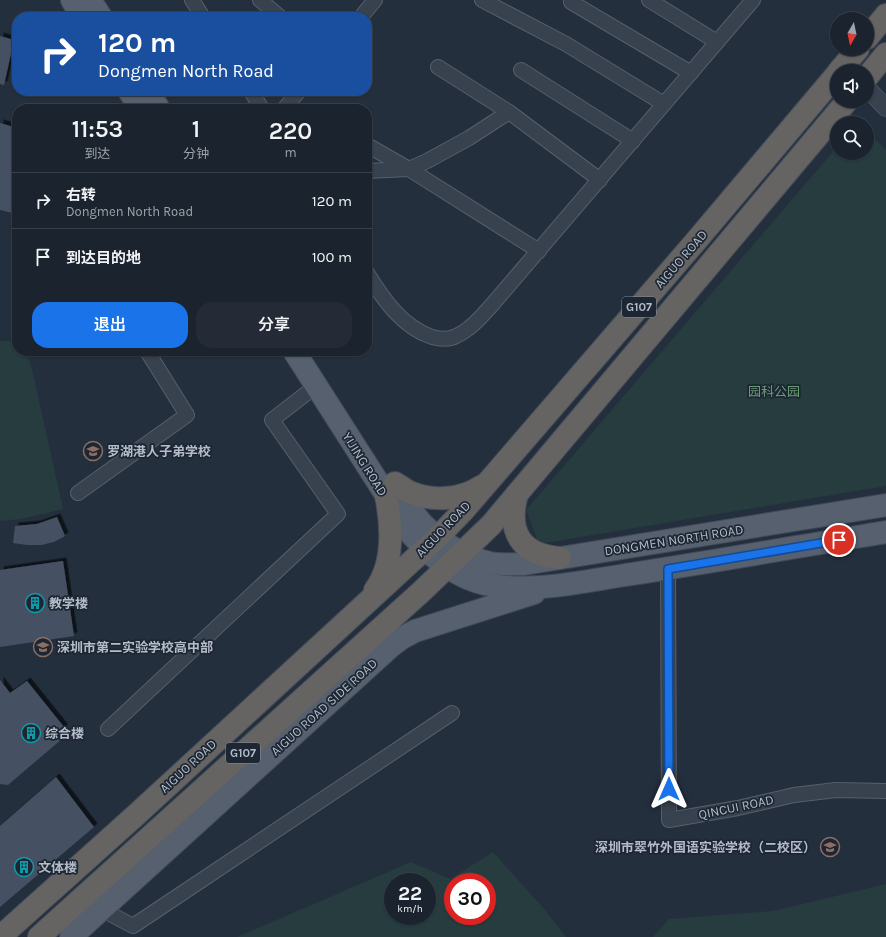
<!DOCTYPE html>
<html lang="zh">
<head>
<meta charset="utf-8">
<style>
  :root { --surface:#1b232e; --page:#242b36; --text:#f1f3f6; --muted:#a0a4aa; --line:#39404a; --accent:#1a73e8 }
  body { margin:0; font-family:Karla,"Noto Sans SC",sans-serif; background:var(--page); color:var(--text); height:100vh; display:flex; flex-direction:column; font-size:15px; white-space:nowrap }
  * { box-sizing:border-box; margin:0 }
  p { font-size:13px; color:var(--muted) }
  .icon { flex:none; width:22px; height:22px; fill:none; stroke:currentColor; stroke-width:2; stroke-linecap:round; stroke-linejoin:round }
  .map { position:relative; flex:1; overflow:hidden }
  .details { position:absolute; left:12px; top:104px; width:360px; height:252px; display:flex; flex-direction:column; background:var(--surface); border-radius:16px; box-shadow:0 1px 3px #0004,0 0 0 1px var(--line) }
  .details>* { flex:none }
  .hud { position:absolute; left:12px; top:12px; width:360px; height:84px; border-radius:16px; box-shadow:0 1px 3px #0004,0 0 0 1px var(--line); background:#1a4fa0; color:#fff; overflow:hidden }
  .needle { width:26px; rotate:189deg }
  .tools { position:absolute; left:830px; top:12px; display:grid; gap:8px }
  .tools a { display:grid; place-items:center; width:44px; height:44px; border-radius:50%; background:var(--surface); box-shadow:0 1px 3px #0004,0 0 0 1px var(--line); font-size:20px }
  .speed { position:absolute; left:384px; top:873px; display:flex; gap:8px; font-size:20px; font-weight:700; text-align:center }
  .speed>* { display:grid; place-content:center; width:52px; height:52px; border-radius:50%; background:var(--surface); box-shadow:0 1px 3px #0004,0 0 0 1px var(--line); line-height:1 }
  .speed small { font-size:10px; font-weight:400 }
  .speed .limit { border:6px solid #d22; background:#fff; color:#111 }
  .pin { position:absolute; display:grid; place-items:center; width:34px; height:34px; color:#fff; margin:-17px; border:2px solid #fff; border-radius:50%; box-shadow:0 1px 4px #0007 }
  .me { position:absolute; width:44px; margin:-22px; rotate:0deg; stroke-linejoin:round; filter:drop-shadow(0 0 3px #0008) }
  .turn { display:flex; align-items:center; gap:14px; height:84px; padding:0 20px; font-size:18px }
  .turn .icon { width:52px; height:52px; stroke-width:2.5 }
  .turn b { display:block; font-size:28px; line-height:34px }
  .eta { display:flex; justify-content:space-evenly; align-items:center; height:68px; text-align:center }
  .eta b { font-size:24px; font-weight:600; line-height:28px }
  .action { display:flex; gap:8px; margin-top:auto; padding:8px 20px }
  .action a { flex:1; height:46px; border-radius:16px; background:var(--accent); color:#fff; font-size:16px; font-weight:600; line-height:46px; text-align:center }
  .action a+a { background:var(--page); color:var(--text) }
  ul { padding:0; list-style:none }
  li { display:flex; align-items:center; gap:12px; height:56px; padding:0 20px; border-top:1px solid var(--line) }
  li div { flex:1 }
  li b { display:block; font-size:15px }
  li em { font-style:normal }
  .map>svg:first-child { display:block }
  .green { fill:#263c3f; fill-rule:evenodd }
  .building { fill:#455162; filter:url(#shadow) }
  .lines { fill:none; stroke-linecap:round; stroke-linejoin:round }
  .minor-casing { stroke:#565f6c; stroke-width:16 }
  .tertiary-casing { stroke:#565f6c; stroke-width:18 }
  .primary-casing { stroke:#414a57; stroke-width:24 }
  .trunk-casing { stroke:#434c59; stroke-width:24 }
  .minor { stroke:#38414e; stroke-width:14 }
  .tertiary { stroke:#38414e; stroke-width:17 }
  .primary { stroke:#56606e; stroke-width:22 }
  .trunk { stroke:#656462; stroke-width:22 }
  .route-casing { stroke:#114b97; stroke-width:10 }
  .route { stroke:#1a73e8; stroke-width:7 }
  .labels { text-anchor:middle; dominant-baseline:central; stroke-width:3.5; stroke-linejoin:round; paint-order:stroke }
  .shield { fill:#1d2633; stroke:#878f9c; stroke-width:1 }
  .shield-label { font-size:12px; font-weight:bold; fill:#b4bcc9 }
  .street-label { font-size:13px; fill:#b4bcc9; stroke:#1d2633 }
  .park-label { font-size:13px; fill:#6b9a76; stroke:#1d2633 }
  .poi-label { font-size:13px; font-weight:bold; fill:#b4bcc9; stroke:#1d2633; text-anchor:start }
</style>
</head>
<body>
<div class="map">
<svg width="886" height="937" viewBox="0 0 886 937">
  <defs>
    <filter id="shadow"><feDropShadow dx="3.5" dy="-3.5" stdDeviation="0" flood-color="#0009"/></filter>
  </defs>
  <rect width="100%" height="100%" fill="#242f3e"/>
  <g class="green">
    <polygon points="867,131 886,150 886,486 539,544 526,510 837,147 837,153 867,153"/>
    <polygon points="0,341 14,341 17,344 17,351 25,352 31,365 63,509 21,519 0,521"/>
    <path d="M493,852L546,911L566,937H237L411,862L450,879ZM393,882H427V916H393ZM453,882H487V916H453Z"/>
    <polygon points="886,884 886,937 653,937 669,919 773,911"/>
  </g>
  <g class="building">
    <polygon points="0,36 14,40 4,85 0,84"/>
    <polygon points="0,123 17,128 17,214 0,210"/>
    <polygon points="57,517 65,536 54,542 41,545 27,545 13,543 15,526 37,524"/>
    <polygon points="63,561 74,636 0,647 0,570"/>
    <polygon points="0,680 10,693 27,681 64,727 62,739 8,785 0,784"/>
    <polygon points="56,777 94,827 0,907 0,826"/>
  </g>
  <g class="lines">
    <g class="minor-casing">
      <g id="minor">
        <polyline points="192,0 203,17"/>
        <polyline points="260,0 280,17"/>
        <polyline points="482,0 566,44 664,104"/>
        <polyline points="649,0 717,42"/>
        <polyline points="571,2 691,73"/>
        <polyline points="361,17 375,0"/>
        <polyline points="438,67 509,112 600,180"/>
        <polyline points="521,70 633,141"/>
        <polyline points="251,91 262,109"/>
        <polyline points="284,109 299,91"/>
        <polyline points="367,145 409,169 539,251"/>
        <polyline points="367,171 409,169 427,161 469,138 509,112"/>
        <path d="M367,273C383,299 402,327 432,337C440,339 449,340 456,336C470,330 481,317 491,306L753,0"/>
        <polyline points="78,493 187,415 147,351"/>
        <polyline points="668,569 669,820 738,808 794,795 836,790 886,791"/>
        <polyline points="108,729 338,514 272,420 316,386"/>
        <polyline points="101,909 133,926 452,713"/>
      </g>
    </g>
    <g class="tertiary-casing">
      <polyline id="tertiary" points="867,88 886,108"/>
    </g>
    <g class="primary-casing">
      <g id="primary">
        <polyline points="72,0 82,17"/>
        <polyline points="90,0 101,17"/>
        <polyline points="129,91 141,109"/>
        <polyline points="148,91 159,109"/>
        <path d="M294,351L411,534C431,557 455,577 485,584C534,594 584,581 632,574C717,561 801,546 886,532"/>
        <path d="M404,497C408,503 411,509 415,515C432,538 463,557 490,563C502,565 513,564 524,564L886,505"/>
        <polyline points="71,937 390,647 402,638 415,631 534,593"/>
      </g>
    </g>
    <g class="trunk-casing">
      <g id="trunk">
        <polyline points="867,38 886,15"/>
        <polyline points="839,71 858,49"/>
        <polyline points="867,77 886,54"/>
        <path d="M395,483C401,486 406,491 412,493C435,502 462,499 482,486"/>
        <path d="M517,494C507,531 520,555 560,558"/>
        <path d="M375,590C394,564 392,526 386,496"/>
        <polyline points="0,937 136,815 438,537 463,511 696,241 837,74"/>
        <polyline points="39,937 421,592 491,525 847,101"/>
      </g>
    </g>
    <use href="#minor" class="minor"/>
    <use href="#tertiary" class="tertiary"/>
    <use href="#primary" class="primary"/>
    <use href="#trunk" class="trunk"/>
  </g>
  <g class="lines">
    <g class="route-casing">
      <polyline id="route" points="669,789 668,569 839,540"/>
    </g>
    <use href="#route" class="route"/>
  </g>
  <defs>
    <g id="school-ring" transform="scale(1)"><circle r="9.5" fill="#1d2633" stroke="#8d6e63" stroke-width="1.5"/><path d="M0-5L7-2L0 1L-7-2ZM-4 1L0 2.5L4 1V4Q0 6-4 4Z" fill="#8d6e63"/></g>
    <g id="building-ring" transform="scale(1)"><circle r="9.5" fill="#1d2633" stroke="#0f9aa8" stroke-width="1.5"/><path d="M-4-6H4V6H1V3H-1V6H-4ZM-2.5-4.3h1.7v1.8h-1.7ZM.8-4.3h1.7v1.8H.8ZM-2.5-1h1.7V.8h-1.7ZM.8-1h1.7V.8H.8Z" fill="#0f9aa8"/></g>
  </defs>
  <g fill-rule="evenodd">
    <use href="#school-ring" x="93" y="451"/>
    <use href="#building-ring" x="35" y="603"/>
    <use href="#school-ring" x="43" y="647"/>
    <use href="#building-ring" x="31" y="733"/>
    <use href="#school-ring" x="830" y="847"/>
    <use href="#building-ring" x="24" y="867"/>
  </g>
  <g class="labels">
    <g class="shield">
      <rect x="622" y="297" width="34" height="20" rx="3"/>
      <rect x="226" y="743" width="34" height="20" rx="3"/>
    </g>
    <g class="shield-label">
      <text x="639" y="307">G107</text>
      <text x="243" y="753">G107</text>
    </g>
    <g class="street-label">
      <text transform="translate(681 259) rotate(-49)">AIGUO ROAD</text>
      <text transform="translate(365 464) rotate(58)">YIJING ROAD</text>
      <text transform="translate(443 529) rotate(-46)">AIGUO ROAD</text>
      <text transform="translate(674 540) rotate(-9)">DONGMEN NORTH ROAD</text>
      <text transform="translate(324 707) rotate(-42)">AIGUO ROAD SIDE ROAD</text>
      <text transform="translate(188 766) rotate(-43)">AIGUO ROAD</text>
      <text transform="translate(736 807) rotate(-12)">QINCUI ROAD</text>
    </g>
    <g class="park-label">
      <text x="774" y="391">园科公园</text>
    </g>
    <g class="poi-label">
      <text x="107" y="451">罗湖港人子弟学校</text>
      <text x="49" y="603">教学楼</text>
      <text x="57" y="647">深圳市第二实验学校高中部</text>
      <text x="45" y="733">综合楼</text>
      <text x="816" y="847" text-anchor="end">深圳市翠竹外国语实验学校（二校区）</text>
      <text x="38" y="867">文体楼</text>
    </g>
  </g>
</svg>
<div class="tools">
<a><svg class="needle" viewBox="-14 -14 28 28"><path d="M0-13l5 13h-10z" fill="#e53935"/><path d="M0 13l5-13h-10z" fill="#a0a4aa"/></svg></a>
<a><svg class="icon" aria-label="sound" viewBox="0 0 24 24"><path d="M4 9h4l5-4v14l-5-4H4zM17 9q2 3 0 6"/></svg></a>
<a><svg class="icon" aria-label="search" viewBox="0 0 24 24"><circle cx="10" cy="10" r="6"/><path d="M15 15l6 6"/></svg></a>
</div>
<div class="speed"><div>22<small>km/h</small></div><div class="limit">30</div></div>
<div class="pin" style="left:839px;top:540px;background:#d93025"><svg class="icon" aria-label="arrive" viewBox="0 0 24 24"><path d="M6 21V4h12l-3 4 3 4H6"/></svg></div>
<svg class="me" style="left:669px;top:789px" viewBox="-20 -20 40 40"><path d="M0-17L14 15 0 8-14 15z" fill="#1a73e8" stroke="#fff" stroke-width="4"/></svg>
<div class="hud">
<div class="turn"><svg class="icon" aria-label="right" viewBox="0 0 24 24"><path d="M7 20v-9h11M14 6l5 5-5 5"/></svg><div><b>120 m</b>Dongmen North Road</div></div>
</div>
<section class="details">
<div class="eta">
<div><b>11:53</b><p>到达</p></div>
<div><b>1</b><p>分钟</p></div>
<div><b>220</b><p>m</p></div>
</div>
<ul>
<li><svg class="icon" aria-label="right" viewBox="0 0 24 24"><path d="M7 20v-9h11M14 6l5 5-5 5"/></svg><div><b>右转</b><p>Dongmen North Road</p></div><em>120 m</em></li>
<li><svg class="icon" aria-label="arrive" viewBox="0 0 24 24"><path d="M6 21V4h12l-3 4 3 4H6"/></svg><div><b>到达目的地</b></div><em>100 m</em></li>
</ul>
<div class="action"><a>退出</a><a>分享</a></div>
</section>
</div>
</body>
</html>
